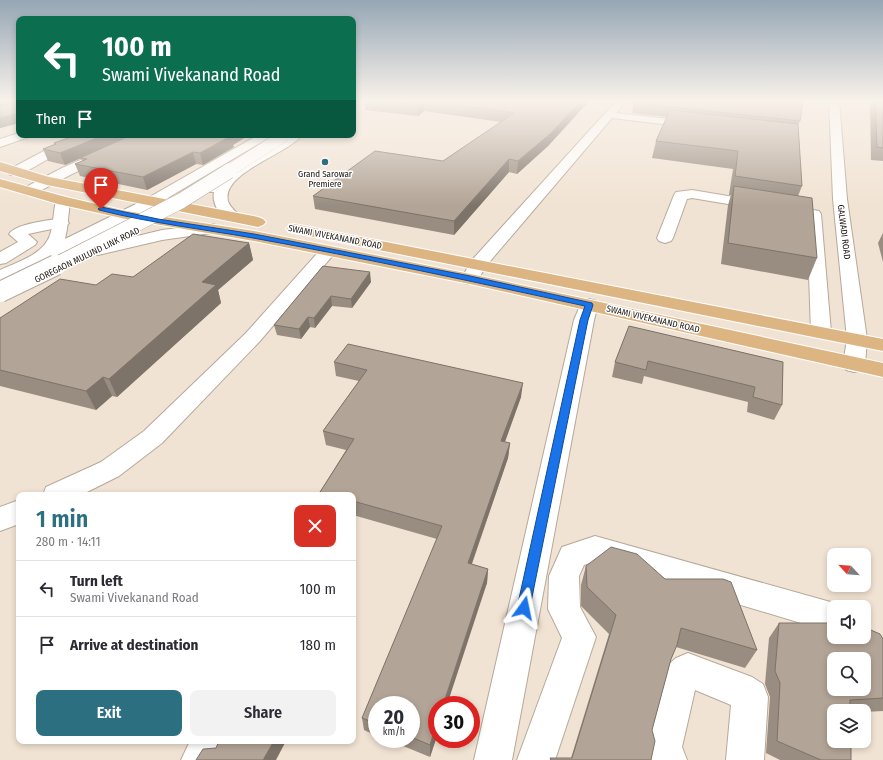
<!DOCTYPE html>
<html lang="en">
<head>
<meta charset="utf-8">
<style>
  :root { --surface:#fff; --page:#f2f2f3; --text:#2b2b33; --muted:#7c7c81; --line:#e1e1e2; --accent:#2c6f81 }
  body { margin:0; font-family:"Fira Sans Condensed",sans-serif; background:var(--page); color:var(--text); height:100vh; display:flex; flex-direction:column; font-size:15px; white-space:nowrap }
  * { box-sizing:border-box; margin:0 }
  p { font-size:13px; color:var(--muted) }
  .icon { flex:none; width:22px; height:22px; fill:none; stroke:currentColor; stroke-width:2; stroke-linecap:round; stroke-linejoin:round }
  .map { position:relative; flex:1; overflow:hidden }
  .sheet { position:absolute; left:16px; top:492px; width:340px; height:252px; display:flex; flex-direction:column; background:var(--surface); border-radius:8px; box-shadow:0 2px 6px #0003 }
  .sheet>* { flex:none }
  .guide { position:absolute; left:16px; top:16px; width:340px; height:122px; border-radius:8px; box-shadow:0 2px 6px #0003; background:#0b6e4f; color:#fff; overflow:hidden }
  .needle { width:26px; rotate:296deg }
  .fabs { position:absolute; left:827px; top:548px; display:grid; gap:8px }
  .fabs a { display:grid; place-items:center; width:44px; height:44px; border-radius:8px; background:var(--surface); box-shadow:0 2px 6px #0003; font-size:20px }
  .speed { position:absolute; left:368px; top:696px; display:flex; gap:8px; font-size:20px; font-weight:700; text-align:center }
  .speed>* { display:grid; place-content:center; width:52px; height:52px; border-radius:50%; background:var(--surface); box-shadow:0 2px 6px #0003; line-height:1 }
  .speed small { font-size:10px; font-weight:400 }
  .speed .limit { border:6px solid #d22; background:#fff; color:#111 }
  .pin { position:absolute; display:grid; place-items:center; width:34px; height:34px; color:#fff; margin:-41px -17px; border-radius:50% 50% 50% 0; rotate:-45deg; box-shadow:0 0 4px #0007 }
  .pin .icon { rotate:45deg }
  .me { position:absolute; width:44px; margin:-22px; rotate:12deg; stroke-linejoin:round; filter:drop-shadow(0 0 3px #0008) }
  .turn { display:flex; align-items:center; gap:14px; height:84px; padding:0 20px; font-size:18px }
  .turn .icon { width:52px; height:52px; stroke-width:2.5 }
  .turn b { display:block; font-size:28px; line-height:34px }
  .then { display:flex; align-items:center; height:38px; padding:0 20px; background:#0003; gap:8px; font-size:15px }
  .round { display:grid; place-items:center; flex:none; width:42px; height:42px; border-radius:8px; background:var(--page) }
  .head { display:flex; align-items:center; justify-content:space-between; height:68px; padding:0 20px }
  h1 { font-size:24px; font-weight:600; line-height:30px; color:var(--accent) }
  .button { display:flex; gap:8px; margin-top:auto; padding:8px 20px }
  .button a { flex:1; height:46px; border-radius:8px; background:var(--accent); color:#fff; font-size:16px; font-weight:600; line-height:46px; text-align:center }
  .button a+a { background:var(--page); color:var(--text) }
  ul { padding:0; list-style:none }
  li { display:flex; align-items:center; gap:12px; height:56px; padding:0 20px; border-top:1px solid var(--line) }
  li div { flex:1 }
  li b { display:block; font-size:15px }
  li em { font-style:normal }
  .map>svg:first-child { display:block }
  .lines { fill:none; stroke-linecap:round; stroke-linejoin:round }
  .minor-casing { stroke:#b6a99a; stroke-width:2 }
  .secondary-casing { stroke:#b6a99a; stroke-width:2 }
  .primary-casing { stroke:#fff; stroke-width:2 }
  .minor { fill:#fff; fill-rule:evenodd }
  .secondary { fill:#fff; fill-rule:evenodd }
  .primary { fill:#dcb583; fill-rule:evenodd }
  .secondary-bridge-far2-casing { stroke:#b6a99a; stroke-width:12; stroke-linecap:butt }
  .secondary-bridge-far1-casing { stroke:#b6a99a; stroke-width:16; stroke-linecap:butt }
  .secondary-bridge-casing { stroke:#b6a99a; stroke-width:22; stroke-linecap:butt }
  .secondary-bridge-far2 { stroke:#fff; stroke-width:12 }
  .secondary-bridge-far1 { stroke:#fff; stroke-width:15 }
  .secondary-bridge { stroke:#fff; stroke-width:20 }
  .wall { fill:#998d81 }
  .shaded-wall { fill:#7d7369 }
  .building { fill:#b2a496; stroke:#7d7369; fill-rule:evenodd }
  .route { fill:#1a73e8; stroke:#114b97 }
  .poi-dot { fill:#2c6f81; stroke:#fff; stroke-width:1.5 }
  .labels { text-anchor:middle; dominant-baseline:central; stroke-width:3; stroke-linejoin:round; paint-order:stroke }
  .far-poi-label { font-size:9px; fill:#19140f; stroke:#fff }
  .far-street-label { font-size:9px; fill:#19140f; stroke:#fff }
</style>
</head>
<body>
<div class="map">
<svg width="883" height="760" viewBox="0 0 883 760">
  <rect width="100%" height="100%" fill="#f1e3d3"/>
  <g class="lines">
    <g class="minor-casing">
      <g id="minor">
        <polygon points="617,100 627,100 616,113 695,122 701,125 695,128 612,118 486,266 476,283 470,284 464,283 461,279 472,260"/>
        <polygon points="829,100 839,100 847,199 867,339 865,365 862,370 854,372 846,370 843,365 847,339 833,199"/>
        <polygon points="19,133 19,135 31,135 29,137 0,147 0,139"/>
        <polygon points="74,135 89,135 87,137 20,175 10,175 8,172 10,169"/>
        <polygon points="138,135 154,135 152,137 72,174 34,194 29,195 24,194 22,191 24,188 62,168"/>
        <polygon points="692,190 819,211 821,214 831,332 828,336 821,338 814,336 811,332 807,217 692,198 687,199 673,238 671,241 665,243 659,241 657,238 674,195 676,192"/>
        <path d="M61,218L66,220L69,223L66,226L28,234L37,242L35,245L6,263L0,264V252L18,242L9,234C17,223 48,221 61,218Z"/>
        <polygon points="328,246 334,248 336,251 334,254 260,341 162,443 119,476 81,495 43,495 46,487 101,462 144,431 246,333 322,248"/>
        <polygon points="589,299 596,301 598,305 594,320 512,760 474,760 574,320 582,301"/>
        <polygon points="19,500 19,524 0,531 0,507"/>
        <polygon points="595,536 834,603 845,607 834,607 834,633 595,561 584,565 579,576 580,607 596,637 555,760 517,760 562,638 548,609 549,576 562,547"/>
        <polygon points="688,653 752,677 763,684 768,697 764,760 726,760 731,705 695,690 682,747 687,760 649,760 644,747 663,677 668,665 676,658"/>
        <polygon points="190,741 231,741 222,760 181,760"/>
      </g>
    </g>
    <g class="secondary-casing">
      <g id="secondary">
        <path d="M258,135H272L270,137L156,205L6,281L0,282V270C17,262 43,255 50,235C54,224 53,212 56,201L58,198L63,197L68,198L70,201L67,229L65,239L146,199Z"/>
        <path d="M288,135H302C288,154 221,173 228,201C230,208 237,212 242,218L239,221C225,225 211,206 214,192H206L204,189L206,186Z"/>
        <polygon points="213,224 218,226 221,229 218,232 162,240 98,255 92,253 90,250 92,247 162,230"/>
      </g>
    </g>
    <g class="primary-casing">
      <g id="primary">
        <polygon points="0,162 49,177 258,217 263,219 266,222 263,225 258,227 47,185 0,171"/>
        <polygon points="0,179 66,197 126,211 254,231 470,274 883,363 883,377 470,284 254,241 126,219 58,204 0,187"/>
        <polygon points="294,224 883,339 883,351 289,232 286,229 289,226"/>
      </g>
    </g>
    <use href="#minor" class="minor"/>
    <use href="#secondary" class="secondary"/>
    <use href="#primary" class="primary"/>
    <g class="secondary-bridge-far2-casing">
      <polyline id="secondary-bridge-far2" points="227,172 285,135"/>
    </g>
    <g class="secondary-bridge-far1-casing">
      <polyline id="secondary-bridge-far1" points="54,266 181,201 229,171"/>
    </g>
    <g class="secondary-bridge-casing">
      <polyline id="secondary-bridge" points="0,292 56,265"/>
    </g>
    <use href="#secondary-bridge-far2" class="secondary-bridge-far2"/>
    <use href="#secondary-bridge-far1" class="secondary-bridge-far1"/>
    <use href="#secondary-bridge" class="secondary-bridge"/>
  </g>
  <g class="wall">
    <polygon points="0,100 19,100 19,123 0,128"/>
    <polygon points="365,100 590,100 548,146 517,174 509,172 454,235 315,209 313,196 443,161 501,122 424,111 418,116 365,110"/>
    <polygon points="870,100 883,100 883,161 871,160"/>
    <polygon points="634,103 800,121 798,125 802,186 798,196 817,258 808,280 721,264 728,205 731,195 729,195 733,169 652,158 656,141 667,117 632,113"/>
    <polygon points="77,135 249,135 233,145 234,147 203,165 196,164 147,190 80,176 75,164 82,161 81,158 65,165 48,161 43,149 55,144 54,143"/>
    <polygon points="883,233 883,262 878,243"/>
    <polygon points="249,243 253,260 218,290 221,303 117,397 112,396 96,410 0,386 0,318 96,285 133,277"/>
    <polygon points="323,266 371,282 352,308 332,306 315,328 310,327 301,339 277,335 274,325"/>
    <polygon points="629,326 783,362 782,405 774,420 747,412 748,402 644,376 642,384 612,377 615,362"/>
    <polygon points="334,362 521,397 505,442 510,443 508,458 472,564 488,569 487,583 437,705 437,736 430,757 386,739 411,739 411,705 377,705 377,736 364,730 362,718 437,539 353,515 353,495 320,495 320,492 346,450 326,445 323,431 359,381 336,376"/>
    <polygon points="586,566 665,579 757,650 745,668 676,647 671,659 652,730 651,760 550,760 550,758 571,758 609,634 581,606 581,585"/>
    <polygon points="779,623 883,639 883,711 864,712 864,711 834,711 851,760 780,760 766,753 770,697 765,684 769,638"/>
  </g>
  <g class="shaded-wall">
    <polygon points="0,100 9,100 11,106 0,109"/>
    <polygon points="424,100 424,111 418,116 418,105"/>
    <polygon points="582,100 590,100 548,146 517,174 518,161"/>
    <polygon points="19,113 19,123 0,128 0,118"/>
    <polygon points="104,135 134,135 80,158 81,158 65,165 60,153"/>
    <polygon points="228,135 249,135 233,145 234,147 203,165 200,153"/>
    <polygon points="193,152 196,164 147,190 143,177"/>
    <polygon points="509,159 509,172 454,235 454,221"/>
    <polygon points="249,243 253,260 218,290 221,303 117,397 109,379 202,282"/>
    <polygon points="370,272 371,282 352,308 351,299"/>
    <polygon points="331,296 332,306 315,328 314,318"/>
    <polygon points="308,317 310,327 301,339 299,329"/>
    <polygon points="103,377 112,396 96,410 86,391"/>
    <polygon points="523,383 521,397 500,455 501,441"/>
    <polygon points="510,443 508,458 467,577 468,563"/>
    <polygon points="488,569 487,583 447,705 443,705"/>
    <polygon points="437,723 437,736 430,757 430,745"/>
    <polygon points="274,741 286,741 276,760 263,760"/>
  </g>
  <g class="building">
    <polygon points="13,100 19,100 19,113 0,118 0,107 13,104"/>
    <polygon points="368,100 582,100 550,134 518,161 509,159 454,221 313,196 375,151 443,161 514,113 424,100 418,105"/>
    <polygon points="637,100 803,100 800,121 634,103"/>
    <polygon points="875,100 883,100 883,148 877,147"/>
    <polygon points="670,110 798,124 802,186 735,176 738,151 656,141"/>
    <polygon points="77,135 104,135 60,153 43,149 56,144 54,143"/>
    <polygon points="132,135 228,135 227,135 231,136 200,153 193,152 143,177 75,164 87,159 80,158"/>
    <polygon points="734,186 812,198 817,258 728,243"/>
    <polygon points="193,234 249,243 202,282 216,285 109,379 103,377 86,391 0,370 0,318 60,279 96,285 112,274 133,277"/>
    <polygon points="323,266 370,272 351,299 331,296 314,318 308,317 299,329 274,325"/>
    <polygon points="629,326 783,362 782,405 753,397 755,387 648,361 646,370 615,362"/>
    <polygon points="348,344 523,383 501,441 510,443 468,563 488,569 443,705 437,705 437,723 430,745 411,737 411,705 377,705 377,724 362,718 442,526 353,501 353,495 331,495 320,492 354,439 323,431 367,370 334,362"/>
    <polygon points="611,547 637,554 665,579 723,579 731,582 757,650 681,628 677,645 671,659 652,730 655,741 651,760 551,760 550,758 572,758 616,615 587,587 586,566"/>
    <path d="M779,623H834V637H864V627L880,634L883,639V698L850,700V711H834V741H851V760H821L777,741L780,683L775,671ZM834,659H864V689H834Z"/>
    <polygon points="219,741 274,741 263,760 196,760 203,749 216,748"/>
  </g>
  <linearGradient id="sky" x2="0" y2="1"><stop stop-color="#95a6b4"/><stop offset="0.49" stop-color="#f9f2eb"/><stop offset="1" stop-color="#f9f2eb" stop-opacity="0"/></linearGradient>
  <rect width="883" height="206" fill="url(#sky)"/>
  <path class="route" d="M101,207L158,219L254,234L470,276L592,303L593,305L588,320L529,612L524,614L519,612L517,608L580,320L585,306C475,282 364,258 253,238C202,229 150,223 99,210L98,209Z"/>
  <circle class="poi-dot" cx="325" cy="162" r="4"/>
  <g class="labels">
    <g class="far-poi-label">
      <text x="325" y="174">Grand Sarowar<tspan x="325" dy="10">Premiere</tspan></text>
    </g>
    <g class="far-street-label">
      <text transform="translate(844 232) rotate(83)">GALWADI ROAD</text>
      <text transform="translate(335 237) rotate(11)">SWAMI VIVEKANAND ROAD</text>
      <text transform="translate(87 255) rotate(-26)">GOREGAON MULUND LINK ROAD</text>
      <text transform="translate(653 319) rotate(13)">SWAMI VIVEKANAND ROAD</text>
    </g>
  </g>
</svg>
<div class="fabs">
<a><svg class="needle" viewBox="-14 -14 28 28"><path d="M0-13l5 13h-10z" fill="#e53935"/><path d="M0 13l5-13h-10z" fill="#7c7c81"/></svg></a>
<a><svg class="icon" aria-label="sound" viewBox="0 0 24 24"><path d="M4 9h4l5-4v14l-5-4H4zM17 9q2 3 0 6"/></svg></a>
<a><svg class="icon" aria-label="search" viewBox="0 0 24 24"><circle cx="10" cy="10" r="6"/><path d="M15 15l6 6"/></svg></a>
<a><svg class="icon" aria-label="layers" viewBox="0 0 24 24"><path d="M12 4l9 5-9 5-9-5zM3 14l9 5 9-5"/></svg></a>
</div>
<div class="speed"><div>20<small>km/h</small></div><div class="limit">30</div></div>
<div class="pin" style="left:101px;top:209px;background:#d93025"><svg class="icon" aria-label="arrive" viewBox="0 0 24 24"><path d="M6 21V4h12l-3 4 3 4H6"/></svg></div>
<svg class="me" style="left:524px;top:608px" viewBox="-20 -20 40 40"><path d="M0-17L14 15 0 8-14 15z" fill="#1a73e8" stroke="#fff" stroke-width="4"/></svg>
<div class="guide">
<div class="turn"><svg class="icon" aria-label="left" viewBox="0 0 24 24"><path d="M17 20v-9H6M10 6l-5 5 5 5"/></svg><div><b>100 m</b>Swami Vivekanand Road</div></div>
<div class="then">Then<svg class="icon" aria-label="arrive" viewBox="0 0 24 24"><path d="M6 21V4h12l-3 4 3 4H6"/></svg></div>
</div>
<section class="sheet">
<div class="head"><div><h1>1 min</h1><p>280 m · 14:11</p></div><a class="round" style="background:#d93025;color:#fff"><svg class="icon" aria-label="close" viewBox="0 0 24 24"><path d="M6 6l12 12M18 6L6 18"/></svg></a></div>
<ul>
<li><svg class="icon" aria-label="left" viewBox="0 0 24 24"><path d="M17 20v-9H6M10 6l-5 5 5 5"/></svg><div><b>Turn left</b><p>Swami Vivekanand Road</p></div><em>100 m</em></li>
<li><svg class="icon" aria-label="arrive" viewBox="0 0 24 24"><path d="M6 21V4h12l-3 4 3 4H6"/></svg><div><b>Arrive at destination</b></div><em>180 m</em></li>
</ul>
<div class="button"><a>Exit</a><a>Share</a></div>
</section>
</div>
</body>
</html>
